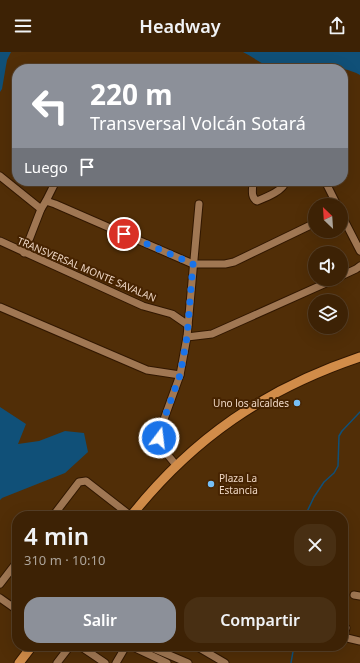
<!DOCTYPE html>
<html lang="es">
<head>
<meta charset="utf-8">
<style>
  :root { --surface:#3d2205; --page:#482f13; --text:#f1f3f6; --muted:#ada49a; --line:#563f27; --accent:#8c9099 }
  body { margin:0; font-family:"Noto Sans",sans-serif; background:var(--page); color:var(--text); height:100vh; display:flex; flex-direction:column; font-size:15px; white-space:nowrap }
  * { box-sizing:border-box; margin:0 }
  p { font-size:13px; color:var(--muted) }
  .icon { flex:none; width:22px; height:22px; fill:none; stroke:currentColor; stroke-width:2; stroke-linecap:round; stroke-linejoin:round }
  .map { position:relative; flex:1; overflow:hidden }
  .sheet { position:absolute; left:12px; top:459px; width:336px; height:140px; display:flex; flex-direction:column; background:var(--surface); border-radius:16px; box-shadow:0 4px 16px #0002,0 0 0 1px var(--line) }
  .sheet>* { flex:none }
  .top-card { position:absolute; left:12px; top:12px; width:336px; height:122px; border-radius:16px; box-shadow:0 4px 16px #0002,0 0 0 1px var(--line); background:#8c9099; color:#fff; overflow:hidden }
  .needle { width:26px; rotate:335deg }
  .buttons { position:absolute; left:308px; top:146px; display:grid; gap:8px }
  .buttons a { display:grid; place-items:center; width:40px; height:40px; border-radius:50%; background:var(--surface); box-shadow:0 4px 16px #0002,0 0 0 1px var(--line); font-size:20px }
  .pin { position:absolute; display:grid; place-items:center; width:34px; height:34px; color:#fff; margin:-17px; border:2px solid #fff; border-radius:50%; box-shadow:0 1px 4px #0007 }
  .me { position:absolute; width:44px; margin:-22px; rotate:15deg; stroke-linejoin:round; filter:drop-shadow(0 0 3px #0008) }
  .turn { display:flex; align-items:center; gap:14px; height:84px; padding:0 12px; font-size:18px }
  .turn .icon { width:52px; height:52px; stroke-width:2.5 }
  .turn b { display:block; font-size:28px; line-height:34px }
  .then { display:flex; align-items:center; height:38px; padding:0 12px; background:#0003; gap:8px; font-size:15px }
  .round { display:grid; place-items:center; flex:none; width:42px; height:42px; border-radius:16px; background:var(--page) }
  .headline { display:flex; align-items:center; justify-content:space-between; height:68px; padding:0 12px }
  h1 { font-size:24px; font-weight:600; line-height:30px }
  .button { display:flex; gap:8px; margin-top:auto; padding:8px 12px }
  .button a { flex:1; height:46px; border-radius:16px; background:var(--accent); color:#fff; font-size:16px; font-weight:600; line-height:46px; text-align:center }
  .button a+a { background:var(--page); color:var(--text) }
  header { display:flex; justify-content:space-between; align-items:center; height:52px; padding:0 12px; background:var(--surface); font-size:18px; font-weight:600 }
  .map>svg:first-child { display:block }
  .water { fill:#105078 }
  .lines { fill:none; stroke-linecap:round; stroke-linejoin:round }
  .stream { stroke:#105078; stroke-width:1.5 }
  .minor-casing { stroke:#311700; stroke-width:9 }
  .major-casing { stroke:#311700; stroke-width:11 }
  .minor { stroke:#a07753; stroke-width:7 }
  .major { stroke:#d18c49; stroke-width:9 }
  .route { stroke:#1a73e8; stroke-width:7; stroke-dasharray:0 12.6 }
  .poi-dot { fill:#76c0f7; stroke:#462300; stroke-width:1.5 }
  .labels { text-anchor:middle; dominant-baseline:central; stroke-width:4; stroke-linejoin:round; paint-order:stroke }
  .street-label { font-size:10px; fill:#efd8c5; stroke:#462300 }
  .poi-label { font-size:10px; fill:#efd8c5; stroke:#462300; text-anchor:end }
</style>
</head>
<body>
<header><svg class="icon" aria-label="menu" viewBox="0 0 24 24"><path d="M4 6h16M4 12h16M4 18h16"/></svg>Headway<svg class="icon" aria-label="share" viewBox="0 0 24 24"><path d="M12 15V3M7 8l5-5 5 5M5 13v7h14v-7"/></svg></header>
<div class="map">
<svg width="360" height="611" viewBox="0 0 360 611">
  <rect width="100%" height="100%" fill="#512e07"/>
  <g class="water">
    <polygon points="0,0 11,0 7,8 2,37 0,40"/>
    <path d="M243,0H360V23C349,17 333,14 321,15C305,16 290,19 274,16C264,14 253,5 243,0Z"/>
    <polygon points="0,355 26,372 18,392 39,389 65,379 84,381 88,400 65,421 2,446 0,448"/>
  </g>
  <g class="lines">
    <g class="stream">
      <polyline points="305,464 314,445 324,430 334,421 338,414 339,384 342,379 360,360"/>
      <polyline points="291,611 294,594"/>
    </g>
    <g class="minor-casing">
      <g id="minor">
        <polyline points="0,124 41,157 46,149 55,152 193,212 225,212 234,210 315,171"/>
        <path d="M253,129C253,136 250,145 257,149C267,145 283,139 286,129"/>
        <polyline points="325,129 337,153"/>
        <polyline points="46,149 56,129"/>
        <polyline points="341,162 360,199"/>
        <polyline points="0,189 143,254 172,262 188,273"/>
        <polyline points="24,201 41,157"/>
        <polyline points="341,224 356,217 360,214"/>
        <polyline points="0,255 147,318 180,323"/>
        <polyline points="187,285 212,282 335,227"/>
        <polyline points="176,413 167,402 161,391 159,381 180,323 187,285 199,152"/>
        <polyline points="53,464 79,430 86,429 131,464"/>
        <polyline points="0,532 17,510"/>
        <polyline points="354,543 360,544"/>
        <polyline points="0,546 17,558"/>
        <polyline points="343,585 360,589"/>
        <polyline points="343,586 346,576"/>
        <polyline points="80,594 105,611"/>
        <polyline points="131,594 167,611"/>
        <polyline points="148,594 188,611"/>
        <polyline points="196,594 225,611"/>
        <polyline points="57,611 70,594"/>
        <polyline points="116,611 126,594"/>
      </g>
    </g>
    <g class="major-casing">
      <g id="major">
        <path d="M131,464C193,386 265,337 360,305"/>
        <polyline points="19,611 32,594"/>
      </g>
    </g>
    <use href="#minor" class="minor"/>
    <use href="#major" class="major"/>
  </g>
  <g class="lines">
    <polyline class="route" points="124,182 193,212 187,285 180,323 159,381 159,386"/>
  </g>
  <g class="poi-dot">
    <circle cx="297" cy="351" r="4"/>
    <circle cx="211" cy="432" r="4"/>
  </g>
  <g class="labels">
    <g class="street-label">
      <text transform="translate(87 217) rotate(23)">TRANSVERSAL MONTE SAVALAN</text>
    </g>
    <g class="poi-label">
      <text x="289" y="351">Uno los alcaldes</text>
      <text x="219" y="426" text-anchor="start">Plaza La<tspan x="219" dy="12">Estancia</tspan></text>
    </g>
  </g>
</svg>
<div class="buttons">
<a><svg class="needle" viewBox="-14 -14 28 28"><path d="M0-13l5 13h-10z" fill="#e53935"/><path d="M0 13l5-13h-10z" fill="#ada49a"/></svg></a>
<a><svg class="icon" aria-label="sound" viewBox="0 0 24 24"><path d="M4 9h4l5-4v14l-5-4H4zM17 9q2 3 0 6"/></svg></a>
<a><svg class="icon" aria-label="layers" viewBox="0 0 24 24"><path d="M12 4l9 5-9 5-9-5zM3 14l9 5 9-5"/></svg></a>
</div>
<div class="pin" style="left:124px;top:182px;background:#d93025"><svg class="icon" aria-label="arrive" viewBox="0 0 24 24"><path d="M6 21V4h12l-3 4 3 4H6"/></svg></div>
<svg class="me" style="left:159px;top:386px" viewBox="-20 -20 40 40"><circle r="17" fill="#1a73e8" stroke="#fff" stroke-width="3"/><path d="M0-11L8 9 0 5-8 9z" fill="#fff"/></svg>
<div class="top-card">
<div class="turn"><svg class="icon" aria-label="left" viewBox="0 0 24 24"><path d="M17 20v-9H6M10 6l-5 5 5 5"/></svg><div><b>220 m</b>Transversal Volcán Sotará</div></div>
<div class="then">Luego<svg class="icon" aria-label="arrive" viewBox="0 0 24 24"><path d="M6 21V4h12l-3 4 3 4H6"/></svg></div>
</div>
<section class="sheet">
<div class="headline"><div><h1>4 min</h1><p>310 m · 10:10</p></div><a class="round"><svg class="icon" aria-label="close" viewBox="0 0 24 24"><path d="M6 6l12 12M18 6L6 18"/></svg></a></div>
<div class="button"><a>Salir</a><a>Compartir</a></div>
</section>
</div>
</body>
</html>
